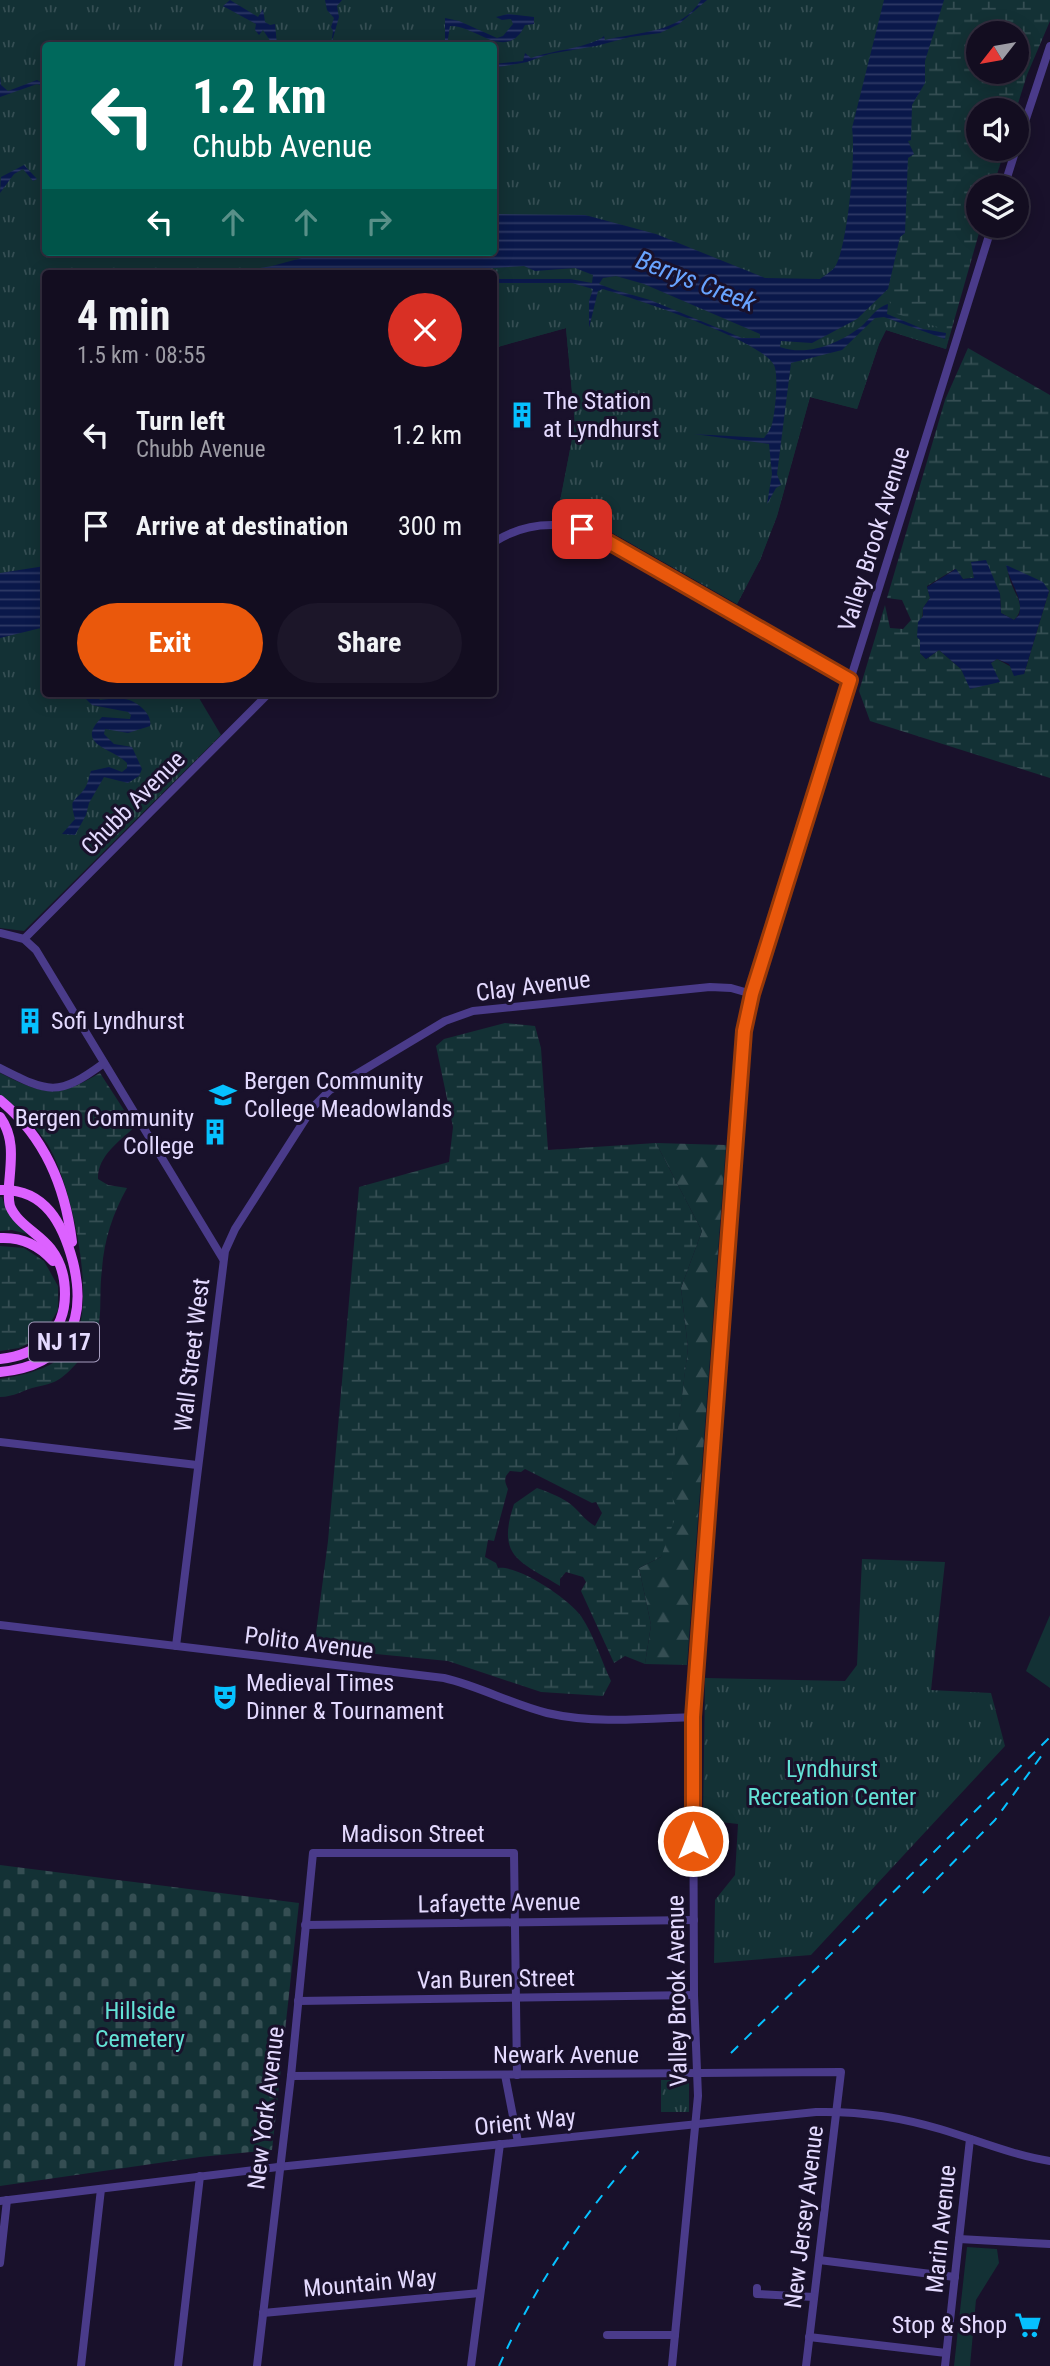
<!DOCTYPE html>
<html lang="en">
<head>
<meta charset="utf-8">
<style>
  :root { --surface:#130d20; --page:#1c1629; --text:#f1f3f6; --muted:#9d9ca5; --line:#322d3e; --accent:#ea580c }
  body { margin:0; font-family:"Roboto Condensed",sans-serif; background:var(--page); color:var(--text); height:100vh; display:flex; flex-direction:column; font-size:26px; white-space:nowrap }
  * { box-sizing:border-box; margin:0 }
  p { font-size:23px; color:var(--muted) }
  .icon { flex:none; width:38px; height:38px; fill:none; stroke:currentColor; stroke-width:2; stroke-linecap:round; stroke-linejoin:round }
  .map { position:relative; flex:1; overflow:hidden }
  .sheet { position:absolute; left:42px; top:270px; width:455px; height:427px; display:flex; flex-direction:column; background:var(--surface); border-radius:7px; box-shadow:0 4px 18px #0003,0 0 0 2px var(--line) }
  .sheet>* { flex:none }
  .guide { position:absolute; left:42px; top:42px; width:455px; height:214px; border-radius:7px; box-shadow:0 4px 18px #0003,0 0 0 2px var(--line); background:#00695c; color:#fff; overflow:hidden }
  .needle { width:46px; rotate:239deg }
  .controls { position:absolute; left:966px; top:21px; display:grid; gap:14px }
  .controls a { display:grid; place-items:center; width:63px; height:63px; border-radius:50%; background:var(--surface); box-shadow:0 4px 18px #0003,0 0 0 2px var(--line); font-size:35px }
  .pin { position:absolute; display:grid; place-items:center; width:60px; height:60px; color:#fff; margin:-30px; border-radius:14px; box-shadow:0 4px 10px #0006 }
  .me { position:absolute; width:77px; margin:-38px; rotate:0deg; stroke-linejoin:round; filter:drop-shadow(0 0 5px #0008) }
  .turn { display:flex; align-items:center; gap:24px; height:147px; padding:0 35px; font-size:32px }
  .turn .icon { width:91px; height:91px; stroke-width:2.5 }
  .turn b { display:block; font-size:49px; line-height:60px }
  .lanes { display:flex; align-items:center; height:66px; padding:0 35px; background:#0003; justify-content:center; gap:35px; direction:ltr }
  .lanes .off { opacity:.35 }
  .round { display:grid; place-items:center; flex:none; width:74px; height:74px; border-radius:37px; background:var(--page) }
  .headline { display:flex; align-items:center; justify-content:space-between; height:119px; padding:0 35px }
  h1 { font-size:42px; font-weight:700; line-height:52px }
  .button { display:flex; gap:14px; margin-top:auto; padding:14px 35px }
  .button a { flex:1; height:80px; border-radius:42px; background:var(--accent); color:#fff; font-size:28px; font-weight:700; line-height:80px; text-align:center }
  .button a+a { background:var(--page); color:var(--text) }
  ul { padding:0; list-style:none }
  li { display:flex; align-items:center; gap:21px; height:91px; padding:0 35px }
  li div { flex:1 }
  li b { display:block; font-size:26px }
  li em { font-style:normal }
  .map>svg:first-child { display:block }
  .green { fill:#133135 }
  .forest { fill:url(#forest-firs) }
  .wetland { fill:url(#wetland-marsh); fill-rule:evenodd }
  .cemetery { fill:url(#cemetery-stones) }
  .park { fill:url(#park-tufts); fill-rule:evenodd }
  .water { fill:url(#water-rules); fill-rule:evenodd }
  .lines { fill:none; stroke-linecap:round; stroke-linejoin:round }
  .minor { stroke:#4a3b8a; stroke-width:8 }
  .major { stroke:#dc61ff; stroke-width:10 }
  .rail { stroke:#06c1ff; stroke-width:2; stroke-dasharray:10 9; stroke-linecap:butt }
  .route-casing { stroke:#983908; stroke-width:18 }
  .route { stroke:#ea580c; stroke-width:12 }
  .labels { text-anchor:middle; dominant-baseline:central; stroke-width:6; stroke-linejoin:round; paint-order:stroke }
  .shield { fill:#19112b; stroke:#a79ebf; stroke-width:2 }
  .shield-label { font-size:23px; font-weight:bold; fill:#e4daff }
  .poi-label { font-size:24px; fill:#e4daff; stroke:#19112b; text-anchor:start }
  .street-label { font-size:24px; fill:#e4daff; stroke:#19112b }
  .park-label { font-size:24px; fill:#63e2d6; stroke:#19112b }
  .water-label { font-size:26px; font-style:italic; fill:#68a3ff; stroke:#19112b }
</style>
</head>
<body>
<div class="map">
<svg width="1050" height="2366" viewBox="0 0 1050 2366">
  <defs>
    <pattern id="forest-firs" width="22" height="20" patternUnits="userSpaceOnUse" patternTransform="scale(1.75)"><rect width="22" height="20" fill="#133135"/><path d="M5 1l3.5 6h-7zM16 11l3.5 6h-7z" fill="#354e53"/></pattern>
    <pattern id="wetland-marsh" width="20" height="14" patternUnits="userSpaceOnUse" patternTransform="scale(1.75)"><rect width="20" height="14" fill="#133135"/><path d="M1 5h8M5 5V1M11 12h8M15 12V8" fill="none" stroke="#354e53"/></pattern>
    <pattern id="cemetery-stones" width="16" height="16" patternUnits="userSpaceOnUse" patternTransform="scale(1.75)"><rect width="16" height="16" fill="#133135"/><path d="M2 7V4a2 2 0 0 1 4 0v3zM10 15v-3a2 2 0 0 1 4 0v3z" fill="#354e53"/></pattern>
    <pattern id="park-tufts" width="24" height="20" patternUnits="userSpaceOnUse" patternTransform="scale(1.75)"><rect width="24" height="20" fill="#133135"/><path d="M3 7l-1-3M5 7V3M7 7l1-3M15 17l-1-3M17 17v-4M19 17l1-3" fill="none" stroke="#354e53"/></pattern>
    <pattern id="water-rules" width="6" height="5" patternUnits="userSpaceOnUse" patternTransform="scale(1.75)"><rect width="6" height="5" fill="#0a184a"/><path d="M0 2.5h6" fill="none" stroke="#2e3965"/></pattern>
  </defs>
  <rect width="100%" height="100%" fill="#19112b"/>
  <g class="green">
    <polygon points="1050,1615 1050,1688 1026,1671"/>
    <polygon points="967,2247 997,2249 999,2263 976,2300 970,2366 954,2366"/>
  </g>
  <polygon class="forest" points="656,1143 726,1145 687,1665 645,1664 651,1625 639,1568 661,1557 688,1348 681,1288 702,1231"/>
  <g class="wetland">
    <path d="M942,0H1050V21L1027,75L1016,110H978V149H1005L993,187H978V226H981L946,349L886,330L879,344L857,409L810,397L777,516L760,560L737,604L592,521L558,512L575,424L566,328L494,348V283L791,362L875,318L923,329L881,306L911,104ZM978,33H1017V72H978Z"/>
    <path d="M968,348L1050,395V778L870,721L859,691L885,605L890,628L903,629L911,620L902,600L887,598L945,400ZM972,562L1000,594L1001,613L1014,620C1027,607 1016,597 1011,583C1009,578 1008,572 1007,566L1049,591L1024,674L997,659L991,663L961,669L939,650L926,659L920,653L923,608L930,598L927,586L955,569L963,579L974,578Z"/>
    <path d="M505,1023L535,1026L541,1048L548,1150L656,1143L702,1231L681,1288L688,1348L670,1493L678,1510L661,1557L639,1568L651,1625L645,1664L625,1656L614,1663L581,1591L586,1582L583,1577L566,1572L560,1579V1586C520,1561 496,1558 514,1504L537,1488C548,1492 559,1496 569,1503C579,1510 584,1520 595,1526L602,1513L596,1502L592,1503L525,1469L521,1472L510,1471C504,1477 504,1481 508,1489L494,1541L488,1540L485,1557L496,1563L498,1568C519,1565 569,1599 581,1616C594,1635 601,1660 611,1681L603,1696L541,1692L448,1661L314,1648L328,1541L359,1187L449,1162L453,1127L436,1046L444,1039Z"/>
    <path d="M0,1073C44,1095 56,1099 100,1073L135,1127C119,1141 97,1157 98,1179L108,1185L127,1188C113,1213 104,1240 102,1269C97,1311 109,1330 76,1364C61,1380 56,1383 36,1387C23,1390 14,1397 0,1397V1379C26,1375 61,1367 74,1342C97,1300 72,1186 48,1145C36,1126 18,1108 0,1095Z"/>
    <path d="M0,1197H2C7,1215 17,1223 31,1235L12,1230L0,1231Z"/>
    <polygon points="0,1246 24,1248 44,1261 58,1286 58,1310 42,1337 19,1348 0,1351"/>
  </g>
  <polygon class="cemetery" points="0,1865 299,1903 272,2150 200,2157 0,2186"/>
  <g class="park">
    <path d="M0,0H944L925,61V83L912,105L911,140L908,141L914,154L908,158L905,233L900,237L888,289L884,293L897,314L950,331L946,349L886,330L879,344L857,409L810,397L777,516L760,560L737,604L592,521L558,512L575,424L566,328L494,348V273H46V693H196L221,735L24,931L0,928ZM46,46H494V252H46Z"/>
    <polygon points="862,1559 945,1562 931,1690 991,1693 1005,1746 811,1955 714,1963 715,1900 735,1875 738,1824 703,1820 705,1678 845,1681 857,1665"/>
    <rect x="661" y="2080" width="28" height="32"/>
  </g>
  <g class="water">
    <polygon points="230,0 258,17 263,9 265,22 270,25 275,24 277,45 273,45 263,30 259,35 255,30 256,24 223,6"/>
    <polygon points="325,0 342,0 337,6 339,17 331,45 333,31 331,27 334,18 327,10"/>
    <path d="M701,0H707L679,24L660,33L630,37L596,46L549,54L527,62L494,68V64L523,61L525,53L531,58C549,51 593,47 604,36L605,40C638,32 681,33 701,0Z"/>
    <path d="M884,0H944L925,61V83L912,105L911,140L908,141L914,154L908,158L905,233L900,237L888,289L857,319L812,343L781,341L780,347C808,357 841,343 863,325C871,317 877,307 888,304L887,314L923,329L946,333L945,339L884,317L875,318L842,350L791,363L777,474L781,485L776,488L767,504L772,474L769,444L694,434L764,438C767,434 771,429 772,424C775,414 779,375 774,365C760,339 635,299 603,289L598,291L589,328V301L593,289L572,283H494V279H570L592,283L593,275L575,268L535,271L524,266L460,270L453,273H229L272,266L324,252H494V214L585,215L656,234L765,278L820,279C825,275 833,271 836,265C848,242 856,154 852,128ZM616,276L644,284L760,334V338H742L650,300L615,290L599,284L603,278Z"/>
    <path d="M508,14L534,17V24L525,25C507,64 474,24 450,26L447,45L445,41V18L459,21L497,38L503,36L513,24L511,19L502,20L496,17Z"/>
    <polygon points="0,76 1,85 8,91 37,80 45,84 45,87 37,84 0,97"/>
    <polygon points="24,165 37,179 33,181 23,169 14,174 0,193 1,177"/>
    <path d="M986,560L1000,594L1001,613L1014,620L1019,615C1024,599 1010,583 1006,565L1043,582L1049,591L1024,674L1014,676L1009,664L997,659L991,663L1000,682L970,689L961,669L939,650L926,659L920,653V640L917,637L918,622L923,616V608L930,598L927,587L956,569L963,579L974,578L971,562Z"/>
    <polygon points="45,566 45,627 0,638 0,573"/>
    <path d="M80,693H94L100,700C108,699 117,698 124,699C136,700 153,714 150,726L128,733L105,729L104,734L114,744L132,747L142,769L139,776L128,783L104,777L89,803L86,815L75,835L62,834L75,819C69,796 74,804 85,788C88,784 89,776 91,771L109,767L122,772L127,768V763C111,747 74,745 102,717L130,719L131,715L128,712L92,705Z"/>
  </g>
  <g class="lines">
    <g class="minor">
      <polyline points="1017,146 1050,46"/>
      <polyline points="1004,187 1016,149"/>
      <path d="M494,542C521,525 550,521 582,529L850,680"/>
      <polyline points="0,933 24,939 36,950 223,1259"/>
      <polyline points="24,939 269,693"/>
      <path d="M0,1068C49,1093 58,1097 104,1063"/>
      <polyline points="0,1442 197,1465"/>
      <path d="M0,1625L444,1678C479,1686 511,1704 547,1713C595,1724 644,1719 693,1717"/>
      <polyline points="176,1646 225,1251 235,1229 313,1107 330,1090 445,1021 473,1011 710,987 731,988 752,994"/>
      <polyline points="305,1925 694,1920"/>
      <polyline points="298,2001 694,1995"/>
      <polyline points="505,2075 518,2142"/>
      <polyline points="291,2076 841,2072 806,2366"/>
      <path d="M0,2201L278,2167L816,2112C858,2111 900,2117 940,2129C977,2140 1012,2155 1050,2161"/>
      <polyline points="959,2239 1050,2244"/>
      <polyline points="819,2260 955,2277"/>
      <polyline points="0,2263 7,2200"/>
      <polyline points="757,2288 757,2294 814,2297"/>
      <polyline points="263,2313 480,2293"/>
      <polyline points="607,2335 675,2335"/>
      <polyline points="809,2337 946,2353"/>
      <polyline points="81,2366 101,2189"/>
      <polyline points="178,2366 200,2176"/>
      <polyline points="257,2366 291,2076 313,1853 514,1853 517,2075"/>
      <polyline points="471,2366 500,2144"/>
      <polyline points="672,2366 698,2096 694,1995 693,1717 744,1031 752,994 992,226"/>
      <polyline points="945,2366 970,2139"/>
    </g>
    <g class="major">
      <path d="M0,1100C45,1137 65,1186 72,1242"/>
      <path d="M0,1117C15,1138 11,1160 9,1185C9,1192 8,1199 10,1206C17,1224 40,1234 51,1249C61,1262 65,1278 65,1294C65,1334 37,1355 0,1359"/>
      <path d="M0,1190C45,1188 63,1224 73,1262C88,1323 66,1366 0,1372"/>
      <path d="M0,1238C21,1237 39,1245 53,1261"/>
    </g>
    <g class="rail">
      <polyline points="923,1893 995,1820 1042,1755"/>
      <polyline points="731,2053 1050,1737"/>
      <path d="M499,2366C535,2285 584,2213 643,2146"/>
    </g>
  </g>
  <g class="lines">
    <g class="route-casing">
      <polyline id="route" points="582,529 593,533 850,680 752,994 744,1031 693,1717 693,1841"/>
    </g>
    <use href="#route" class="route"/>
  </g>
  <defs>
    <g id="building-bare" transform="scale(2.1)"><path d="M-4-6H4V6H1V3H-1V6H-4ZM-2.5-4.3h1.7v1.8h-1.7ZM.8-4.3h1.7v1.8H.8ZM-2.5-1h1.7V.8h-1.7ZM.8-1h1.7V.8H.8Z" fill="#06c1ff" stroke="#19112b" stroke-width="2.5" paint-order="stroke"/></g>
    <g id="university-bare" transform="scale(2.1)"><path d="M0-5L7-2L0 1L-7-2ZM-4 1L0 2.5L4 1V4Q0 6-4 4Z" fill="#06c1ff" stroke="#19112b" stroke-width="2.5" paint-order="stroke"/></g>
    <g id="theatre-bare" transform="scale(2.1)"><path d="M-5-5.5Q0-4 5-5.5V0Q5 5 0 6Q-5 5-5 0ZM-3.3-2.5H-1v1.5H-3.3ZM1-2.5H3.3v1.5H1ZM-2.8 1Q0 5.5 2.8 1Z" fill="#06c1ff" stroke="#19112b" stroke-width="2.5" paint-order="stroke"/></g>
    <g id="supermarket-bare" transform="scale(2.1)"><path d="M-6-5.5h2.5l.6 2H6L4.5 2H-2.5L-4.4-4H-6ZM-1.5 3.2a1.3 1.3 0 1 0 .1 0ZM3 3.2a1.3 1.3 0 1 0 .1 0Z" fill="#06c1ff" stroke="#19112b" stroke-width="2.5" paint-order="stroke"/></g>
  </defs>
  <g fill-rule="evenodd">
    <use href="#building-bare" x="522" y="415"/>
    <use href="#building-bare" x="30" y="1021"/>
    <use href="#university-bare" x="223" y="1095"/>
    <use href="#building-bare" x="215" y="1132"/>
    <use href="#theatre-bare" x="225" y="1697"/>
    <use href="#supermarket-bare" x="1028" y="2325"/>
  </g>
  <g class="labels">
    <rect class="shield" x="29" y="1322.5" width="70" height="39" rx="5"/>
    <g class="shield-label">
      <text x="64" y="1342">NJ 17</text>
    </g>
    <g class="poi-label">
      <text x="543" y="401">The Station<tspan x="543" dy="28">at Lyndhurst</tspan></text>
      <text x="51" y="1021">Sofi Lyndhurst</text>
      <text x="244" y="1081">Bergen Community<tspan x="244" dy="28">College Meadowlands</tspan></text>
      <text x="194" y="1118" text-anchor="end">Bergen Community<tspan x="194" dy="28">College</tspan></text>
      <text x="246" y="1683">Medieval Times<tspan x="246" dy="28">Dinner &amp; Tournament</tspan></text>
      <text x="1007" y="2325" text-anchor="end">Stop &amp; Shop</text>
    </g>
    <g class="street-label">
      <text transform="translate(874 539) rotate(-73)">Valley Brook Avenue</text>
      <text transform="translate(133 803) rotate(-45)">Chubb Avenue</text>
      <text transform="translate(533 986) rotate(-7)">Clay Avenue</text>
      <text transform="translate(192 1355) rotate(-83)">Wall Street West</text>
      <text transform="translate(309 1643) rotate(7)">Polito Avenue</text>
      <text x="413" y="1834">Madison Street</text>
      <text transform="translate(499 1903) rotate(-1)">Lafayette Avenue</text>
      <text transform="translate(496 1979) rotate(-1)">Van Buren Street</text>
      <text transform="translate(677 1991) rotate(-91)">Valley Brook Avenue</text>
      <text x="566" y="2055">Newark Avenue</text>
      <text transform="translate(266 2108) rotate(-83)">New York Avenue</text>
      <text transform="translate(525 2122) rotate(-6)">Orient Way</text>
      <text transform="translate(804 2217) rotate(-83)">New Jersey Avenue</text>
      <text transform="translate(941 2229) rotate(-84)">Marin Avenue</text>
      <text transform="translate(370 2283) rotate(-5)">Mountain Way</text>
    </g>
    <g class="park-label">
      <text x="832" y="1769">Lyndhurst<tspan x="832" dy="28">Recreation Center</tspan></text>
      <text x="140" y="2011">Hillside<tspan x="140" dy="28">Cemetery</tspan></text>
    </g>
    <g class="water-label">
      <text transform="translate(696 281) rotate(21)">Berrys Creek</text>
    </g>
  </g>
</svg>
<div class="controls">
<a><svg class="needle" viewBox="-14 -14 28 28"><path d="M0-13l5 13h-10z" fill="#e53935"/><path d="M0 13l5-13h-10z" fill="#9d9ca5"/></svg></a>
<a><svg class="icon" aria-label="sound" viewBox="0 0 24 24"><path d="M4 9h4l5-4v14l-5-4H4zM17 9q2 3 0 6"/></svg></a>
<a><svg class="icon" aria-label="layers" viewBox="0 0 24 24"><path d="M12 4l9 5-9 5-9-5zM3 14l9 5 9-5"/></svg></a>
</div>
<div class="pin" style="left:582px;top:529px;background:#d93025"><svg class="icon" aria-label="arrive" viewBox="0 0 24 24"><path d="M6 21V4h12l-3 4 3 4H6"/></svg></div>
<svg class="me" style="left:693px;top:1841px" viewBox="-20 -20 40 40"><circle r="17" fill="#ea580c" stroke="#fff" stroke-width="3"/><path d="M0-11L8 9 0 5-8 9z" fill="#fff"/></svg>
<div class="guide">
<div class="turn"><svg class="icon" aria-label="left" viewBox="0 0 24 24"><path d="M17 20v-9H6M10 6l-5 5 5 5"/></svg><div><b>1.2 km</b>Chubb Avenue</div></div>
<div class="lanes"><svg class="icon" aria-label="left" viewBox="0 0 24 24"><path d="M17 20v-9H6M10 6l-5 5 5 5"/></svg><svg class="icon off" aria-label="ahead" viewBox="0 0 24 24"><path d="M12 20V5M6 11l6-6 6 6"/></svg><svg class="icon off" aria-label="ahead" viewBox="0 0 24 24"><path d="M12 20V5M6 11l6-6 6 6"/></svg><svg class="icon off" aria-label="right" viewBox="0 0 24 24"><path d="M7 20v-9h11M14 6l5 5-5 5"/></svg></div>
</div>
<section class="sheet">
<div class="headline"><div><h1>4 min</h1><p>1.5 km · 08:55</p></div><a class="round" style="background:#d93025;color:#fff"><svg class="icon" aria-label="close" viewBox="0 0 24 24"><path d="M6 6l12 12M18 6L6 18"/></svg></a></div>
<ul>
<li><svg class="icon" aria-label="left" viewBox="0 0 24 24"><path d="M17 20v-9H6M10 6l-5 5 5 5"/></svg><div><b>Turn left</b><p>Chubb Avenue</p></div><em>1.2 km</em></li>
<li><svg class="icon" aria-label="arrive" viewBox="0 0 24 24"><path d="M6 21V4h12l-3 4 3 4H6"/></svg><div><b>Arrive at destination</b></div><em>300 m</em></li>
</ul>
<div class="button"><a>Exit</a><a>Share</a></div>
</section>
</div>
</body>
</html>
